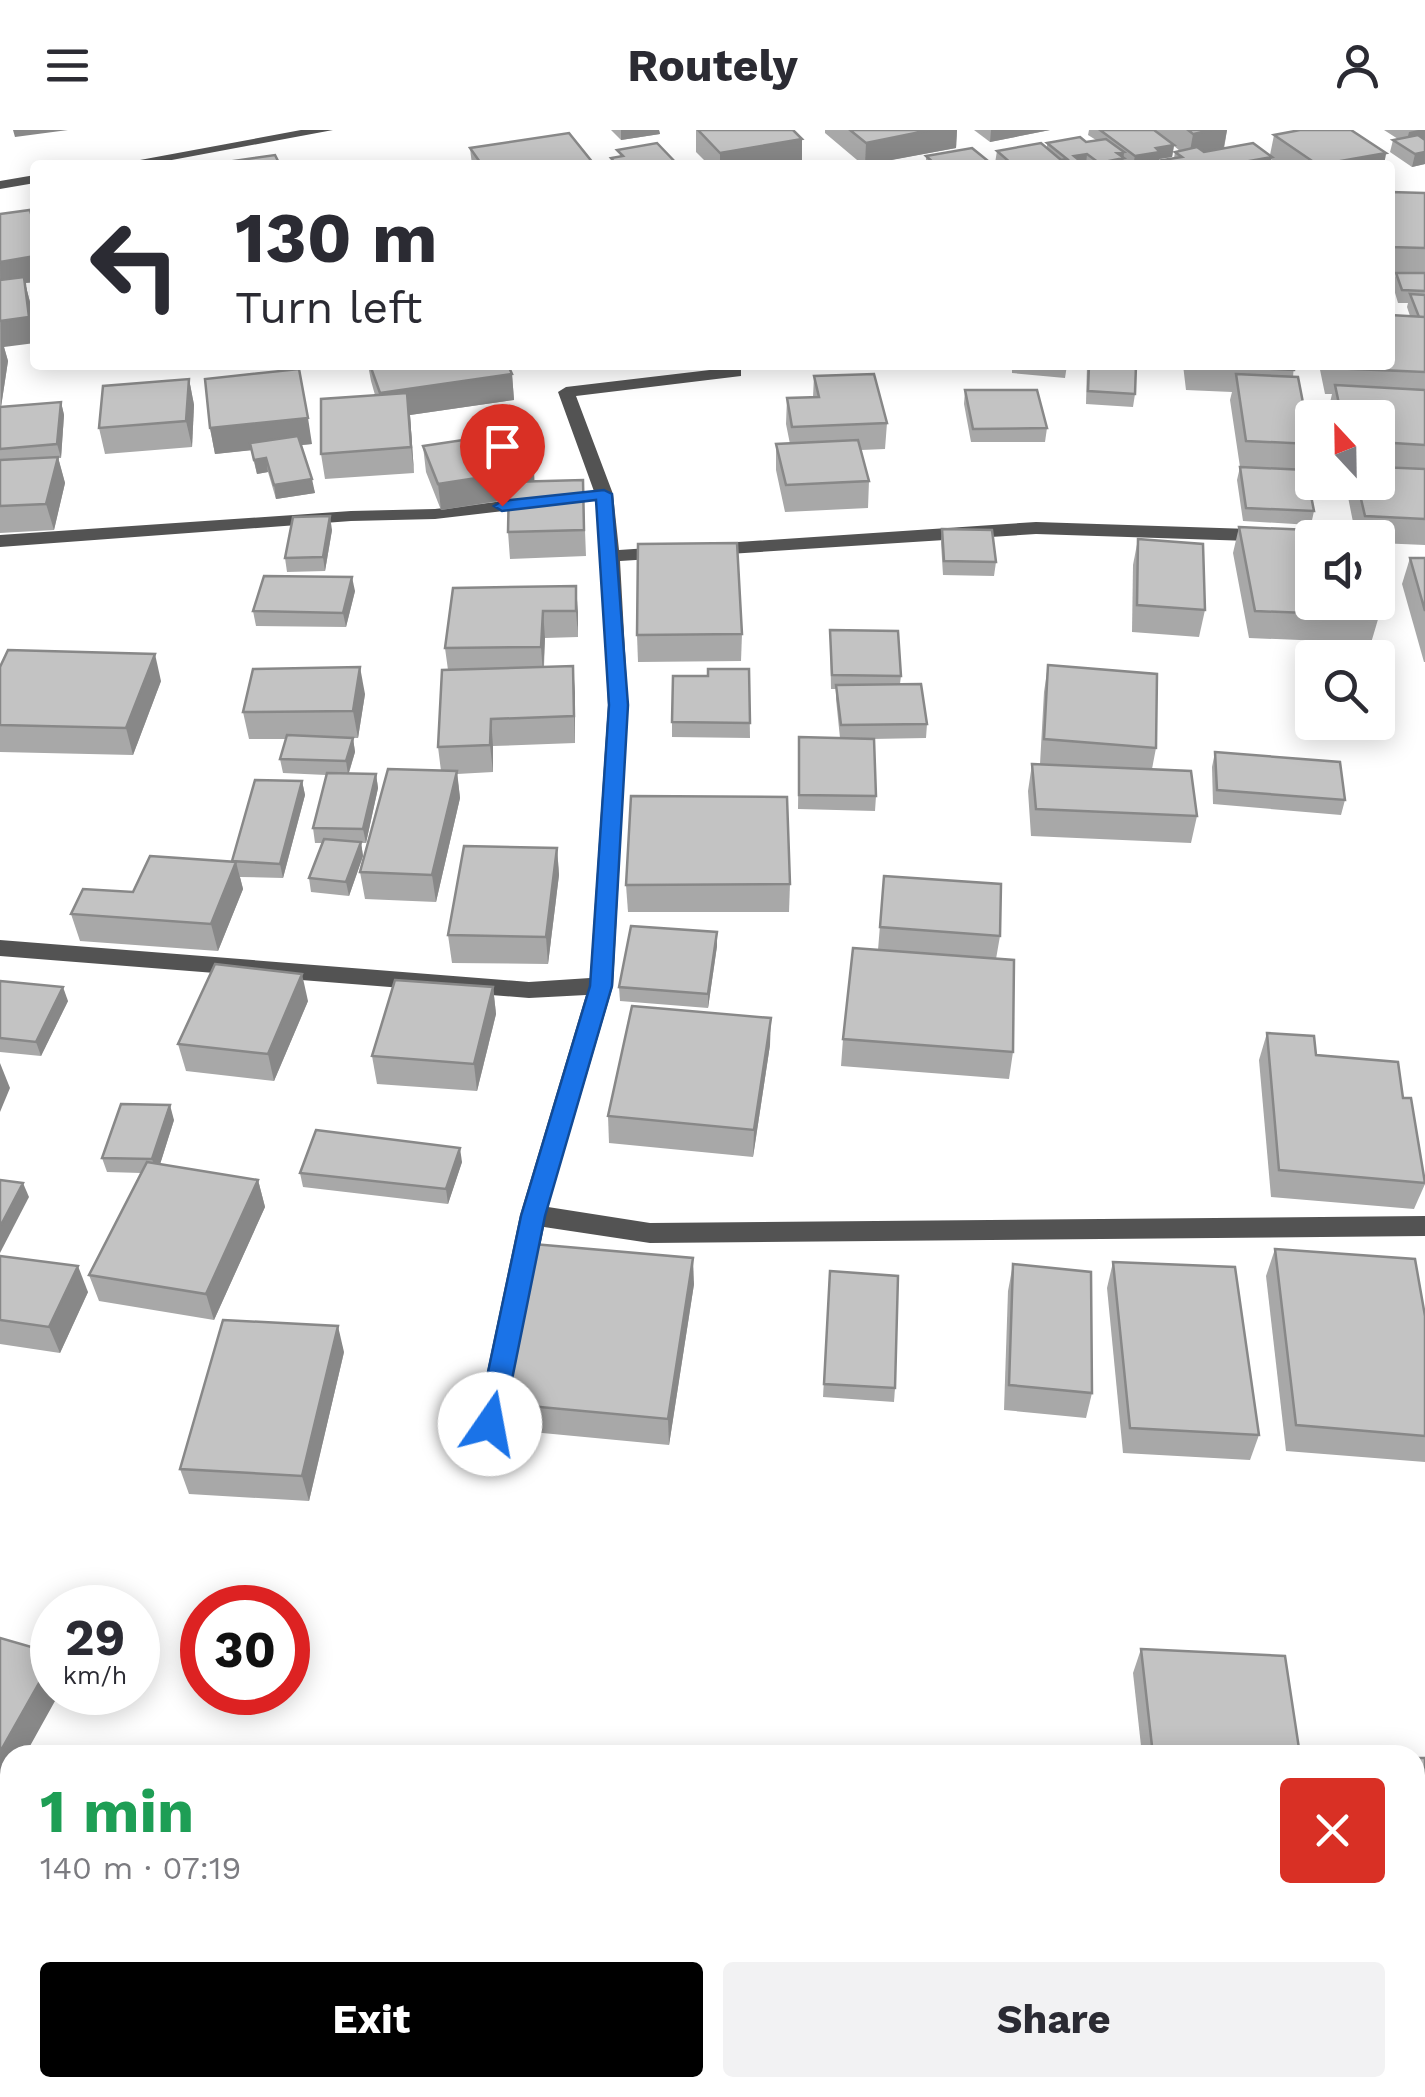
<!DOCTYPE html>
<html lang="en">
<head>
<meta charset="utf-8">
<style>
  :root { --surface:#fff; --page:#f2f2f3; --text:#2b2b33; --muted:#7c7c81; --accent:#000 }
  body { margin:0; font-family:"Work Sans",sans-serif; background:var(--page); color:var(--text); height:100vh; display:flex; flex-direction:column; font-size:38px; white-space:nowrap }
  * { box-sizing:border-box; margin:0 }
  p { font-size:32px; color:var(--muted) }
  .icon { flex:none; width:55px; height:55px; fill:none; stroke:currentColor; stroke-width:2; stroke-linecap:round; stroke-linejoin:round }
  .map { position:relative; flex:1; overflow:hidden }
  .sheet { position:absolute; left:0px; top:1615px; width:1425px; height:352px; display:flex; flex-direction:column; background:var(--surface); border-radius:30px 30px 0 0; box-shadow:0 5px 25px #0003 }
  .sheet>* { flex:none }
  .hud { position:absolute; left:30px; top:30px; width:1365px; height:210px; border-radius:10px; box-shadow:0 5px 25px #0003; background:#fff; color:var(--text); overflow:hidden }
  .needle { width:65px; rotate:338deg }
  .fabs { position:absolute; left:1295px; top:270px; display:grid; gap:20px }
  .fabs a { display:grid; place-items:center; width:100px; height:100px; border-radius:10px; background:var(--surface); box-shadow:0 5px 25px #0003; font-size:50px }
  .speed { position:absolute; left:30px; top:1455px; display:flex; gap:20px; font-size:50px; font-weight:700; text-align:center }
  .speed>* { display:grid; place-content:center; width:130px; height:130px; border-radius:50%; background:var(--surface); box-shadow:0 5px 25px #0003; line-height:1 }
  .speed small { font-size:25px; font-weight:400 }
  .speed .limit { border:15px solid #d22; background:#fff; color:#111 }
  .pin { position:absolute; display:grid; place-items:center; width:85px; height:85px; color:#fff; margin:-102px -42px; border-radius:50% 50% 50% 0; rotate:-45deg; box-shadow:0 0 10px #0007 }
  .pin .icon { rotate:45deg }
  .me { position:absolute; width:110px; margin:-55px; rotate:12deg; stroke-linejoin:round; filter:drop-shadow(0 0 8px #0008) }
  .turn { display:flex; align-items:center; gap:35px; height:210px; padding:0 40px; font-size:45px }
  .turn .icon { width:130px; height:130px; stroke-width:2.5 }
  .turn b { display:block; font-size:70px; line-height:85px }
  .round { display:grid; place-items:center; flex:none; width:105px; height:105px; border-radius:10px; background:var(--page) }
  .overview { display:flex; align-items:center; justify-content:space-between; height:170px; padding:0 40px }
  h1 { font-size:60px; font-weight:700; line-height:75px; color:#1e9e55 }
  .primary-button { display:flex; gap:20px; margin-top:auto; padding:20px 40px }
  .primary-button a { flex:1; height:115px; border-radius:10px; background:var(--accent); color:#fff; font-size:40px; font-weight:700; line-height:115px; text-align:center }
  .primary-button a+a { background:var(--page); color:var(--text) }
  header { display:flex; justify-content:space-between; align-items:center; height:130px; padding:0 40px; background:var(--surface); font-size:45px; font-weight:700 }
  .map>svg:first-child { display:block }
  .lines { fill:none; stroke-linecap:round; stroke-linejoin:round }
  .minor { fill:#535353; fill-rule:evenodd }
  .wall { fill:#a8a8a8; fill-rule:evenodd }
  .shaded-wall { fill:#888 }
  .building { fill:#c3c3c3; stroke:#888; stroke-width:2.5 }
  .route { fill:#1a73e8; stroke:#114b97; stroke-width:2.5 }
</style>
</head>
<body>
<header><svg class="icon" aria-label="menu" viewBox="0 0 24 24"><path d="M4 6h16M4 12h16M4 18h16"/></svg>Routely<svg class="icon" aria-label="person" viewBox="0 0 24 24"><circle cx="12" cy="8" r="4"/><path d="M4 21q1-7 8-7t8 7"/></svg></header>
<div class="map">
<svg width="1425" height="1967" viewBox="0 0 1425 1967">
  <rect width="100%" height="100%" fill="#fff"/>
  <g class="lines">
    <g class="minor">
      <polygon points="301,0 333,0 145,35 113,35"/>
      <polygon points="35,45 35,53 0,59 0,51"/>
      <polygon points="735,237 741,238 741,246 576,266 613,364 619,420 1036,392 1250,399 1259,405 1250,411 1036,404 620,431 628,575 613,856 548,1077 650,1093 1425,1086 1425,1106 650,1113 544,1097 504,1294 500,1303 490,1306 480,1303 476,1294 520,1085 586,865 529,868 0,826 0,810 529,852 590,848 608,575 601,426 595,364 558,262 566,257"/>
      <polygon points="539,367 545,368 545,376 435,389 351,391 0,417 0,405 351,381 435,379"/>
    </g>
  </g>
  <g class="wall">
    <polygon points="611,0 659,0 660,4 621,10"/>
    <polygon points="696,0 793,0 802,32 786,35 709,35 696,22"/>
    <polygon points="825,0 957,0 956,18 863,35 825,3"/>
    <polygon points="974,0 1050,0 990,12"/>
    <path d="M1089,0H1227L1224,19L1270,25L1274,5L1386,23L1384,35H1279L1271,29L1270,35H997L995,33L997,21L1047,18V13L1086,12L1096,10L1088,5ZM1174,16L1180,21L1175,22L1174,28L1159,31V29L1172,27Z"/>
    <polygon points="1384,0 1425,0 1425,34 1412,37 1390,22 1393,10 1398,9"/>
    <polygon points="470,18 593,35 472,35"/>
    <polygon points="926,26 993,35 926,35"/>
    <polygon points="1390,62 1425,63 1425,143 1390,142"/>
    <polygon points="0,84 35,98 35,152 25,153 30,172 4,217 8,231 1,277 61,272 64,285 61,328 58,328 65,353 54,400 0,403"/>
    <polygon points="1396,143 1425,144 1425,415 1378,413 1378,408 1312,408 1379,486 1371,513 1249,508 1233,423 1239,397 1355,402 1347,362 1349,352 1378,352 1378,288 1330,288 1328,281 1332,264 1325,264 1319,235 1390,235 1410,186 1407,177 1408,173 1398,173 1393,156"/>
    <polygon points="368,235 508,235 512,244 514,270 410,285 414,343 325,349 321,324 375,265 371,251"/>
    <polygon points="794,235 879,235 795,239"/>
    <polygon points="1012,235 1067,235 1065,248 1012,243"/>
    <polygon points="1087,235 1136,235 1135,264 1133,277 1086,274"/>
    <polygon points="1183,235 1294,235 1293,247 1311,314 1304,340 1314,381 1311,395 1243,391 1237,350 1240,337 1230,270 1232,262 1186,260"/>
    <polygon points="814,246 887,293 885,319 861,320 869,351 868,378 785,382 776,340 776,314 790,314 786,294 787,268 813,267"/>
    <polygon points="189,249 194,275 192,317 105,324 99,298"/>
    <polygon points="965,260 1047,298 1045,312 971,312 964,274"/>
    <polygon points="210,298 312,314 301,315 315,363 276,369 268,342 257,344 251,320 215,324"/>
    <polygon points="423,316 534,339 534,351 583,350 586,426 510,429 508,402 509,370 441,380 426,342"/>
    <polygon points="942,399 996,432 994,446 943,445 941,413"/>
    <polygon points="332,400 325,441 287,442 285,428"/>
    <polygon points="1138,409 1205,480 1199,507 1132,502 1133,435"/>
    <polygon points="1410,428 1425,428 1425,532 1424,532 1402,454"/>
    <polygon points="576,456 578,507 545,508 544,537 575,563 575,613 493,616 493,642 457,644 460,668 436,772 365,769 360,742 441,641 438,617 448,540 445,518"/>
    <polygon points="355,461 346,497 256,496 253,481"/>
    <polygon points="830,500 901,546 900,554 927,594 926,608 872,609 876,666 875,681 798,679 799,607 840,608 836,569 836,559 831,559"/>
    <polygon points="742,504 741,531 638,532 637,505"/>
    <polygon points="1048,535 1156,618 1152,639 1197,686 1191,713 1031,706 1028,661 1032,634 1040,634 1044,562"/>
    <polygon points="0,537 161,551 133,625 0,622"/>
    <polygon points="749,539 750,608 672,607 672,592"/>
    <polygon points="365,564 358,608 353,608 355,622 349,643 376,644 378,658 366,713 361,713 363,726 349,766 311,762 309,748 323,713 315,713 313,698 326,645 283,643 280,629 286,609 249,609 243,582"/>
    <polygon points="1215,622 1345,670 1341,685 1213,674 1212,637"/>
    <polygon points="302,651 305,665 283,748 240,747 243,759 218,821 80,811 71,784 232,731"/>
    <polygon points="557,718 559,745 548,834 452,833 448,805"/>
    <polygon points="884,746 1000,806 996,829 1013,922 1009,949 841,936 843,909 878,820"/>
    <polygon points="790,754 789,782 628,782 626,755"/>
    <polygon points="717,802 717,816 708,878 620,871 619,857"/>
    <polygon points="0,851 68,871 41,926 0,922"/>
    <polygon points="493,857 496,884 477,961 377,954 372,926"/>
    <polygon points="308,871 274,951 186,941 178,914"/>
    <polygon points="1267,903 1403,968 1425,1050 1425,1054 1414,1079 1271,1067 1259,930"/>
    <polygon points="770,915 753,1027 609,1013 608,986"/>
    <polygon points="174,990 160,1034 258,1050 265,1077 214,1190 99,1171 89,1145 141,1043 107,1042 102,1028"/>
    <polygon points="462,1032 448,1074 303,1057 300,1043"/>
    <polygon points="1275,1119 1425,1186 1425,1332 1286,1321 1266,1146"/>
    <polygon points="0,1126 88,1162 60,1223 0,1214"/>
    <polygon points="1113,1132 1259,1305 1250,1330 1123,1323 1107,1158"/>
    <polygon points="1013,1134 1092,1263 1086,1288 1004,1280 1008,1161"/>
    <polygon points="830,1141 895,1258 894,1272 823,1267"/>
    <polygon points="694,1154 669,1315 501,1299 498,1273"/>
    <polygon points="344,1222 309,1371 189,1364 180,1339"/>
    <polygon points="1141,1519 1300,1625 1142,1625 1133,1543"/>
    <polygon points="1415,1628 1425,1628 1425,1967 879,1967 879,1958 1415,1958"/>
  </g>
  <g class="shaded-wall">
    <polygon points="13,0 68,0 15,7"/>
    <polygon points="621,0 659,0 660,4 621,10"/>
    <polygon points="930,0 957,0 956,18 865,35 866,13"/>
    <polygon points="991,0 1050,0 990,12"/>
    <polygon points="1214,0 1227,0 1223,21 1189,27 1193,4"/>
    <polygon points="1418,0 1425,0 1425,10 1406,14 1409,2"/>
    <polygon points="802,9 802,32 786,35 720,35 720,23"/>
    <polygon points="1174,15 1172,27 1159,29 1159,34 1156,31 1155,35 1133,35 1135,26 1156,18"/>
    <polygon points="1124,22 1123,35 1098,35 1099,33 1117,23"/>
    <polygon points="1425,22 1425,34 1412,37 1415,24"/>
    <polygon points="1386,23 1384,35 1325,35"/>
    <polygon points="1087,24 1086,35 1074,26"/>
    <polygon points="1272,27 1270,35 1227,35"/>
    <polygon points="35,126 35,152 25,153 30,172 35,213 4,217 8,231 1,277 0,132"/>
    <polygon points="271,235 294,235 272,239"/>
    <polygon points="539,235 569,235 539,240"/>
    <polygon points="512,244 514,270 410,285 414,343 411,317 384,288 380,263"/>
    <polygon points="189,249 194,275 192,317 186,291"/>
    <polygon points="61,272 64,285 61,328 57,314"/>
    <polygon points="308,288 312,314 215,324 210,298"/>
    <polygon points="58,327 65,353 54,400 46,374"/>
    <polygon points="266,328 268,342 257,344 254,330"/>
    <polygon points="534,339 535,365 441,380 438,354"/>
    <polygon points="312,349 315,363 276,369 274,355"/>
    <polygon points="330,386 332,400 325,441 323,427"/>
    <polygon points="352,447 355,461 346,497 343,483"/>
    <polygon points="576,456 578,482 578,507 576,481"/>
    <polygon points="543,481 545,508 543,544 541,517"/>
    <polygon points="155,524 161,551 133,625 126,598"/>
    <polygon points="573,536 575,563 575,613 574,586"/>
    <polygon points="360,537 365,564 358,608 353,581"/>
    <polygon points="491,589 493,616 493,642 490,615"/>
    <polygon points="353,608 355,622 348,645 346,631"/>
    <polygon points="457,641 460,668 436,772 432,745"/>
    <polygon points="376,644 378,658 366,713 363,699"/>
    <polygon points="302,651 305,665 283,748 280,734"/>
    <polygon points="361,712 363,726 349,766 346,752"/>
    <polygon points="557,718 559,745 548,834 546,807"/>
    <polygon points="236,732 243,759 218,821 211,794"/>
    <polygon points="717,802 717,816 708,878 708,864"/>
    <polygon points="302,844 308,871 274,951 268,924"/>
    <polygon points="63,857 68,871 41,926 36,912"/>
    <polygon points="493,857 496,884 477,961 474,934"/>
    <polygon points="771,888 770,915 753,1027 754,1000"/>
    <polygon points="0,933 10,958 0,982"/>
    <polygon points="170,975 174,990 157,1044 152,1029"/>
    <polygon points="460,1018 462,1032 448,1074 446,1059"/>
    <polygon points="258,1050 265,1077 214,1190 206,1164"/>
    <polygon points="23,1053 29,1067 0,1123 0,1097"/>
    <polygon points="693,1128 694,1154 669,1315 668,1289"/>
    <polygon points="78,1136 88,1162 60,1223 49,1197"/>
    <polygon points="338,1196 344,1222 309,1371 302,1346"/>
    <polygon points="52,1530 52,1562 60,1562 25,1625 10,1625 10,1651 0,1669 0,1622"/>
    <polygon points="95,1958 120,1958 114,1967 89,1967"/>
  </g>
  <g class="building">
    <polygon points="698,0 793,0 802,9 720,23"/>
    <polygon points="850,0 930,0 866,13"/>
    <polygon points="1100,0 1154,0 1174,15 1156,18 1160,22 1135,26"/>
    <polygon points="1188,0 1214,0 1193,4"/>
    <polygon points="1300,0 1351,0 1386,23 1318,35 1274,5"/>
    <polygon points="569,3 593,33 582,35 482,35 470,18"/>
    <polygon points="1418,5 1425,10 1425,22 1415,24 1393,10"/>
    <polygon points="1080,7 1086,12 1106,9 1124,22 1117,23 1124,28 1099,33 1087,24 1074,26 1085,35 1032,35 1029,33 1013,35 997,21 1041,13 1061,30 1067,29 1047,13"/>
    <polygon points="657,13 678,35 617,35 611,28 623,26 617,20"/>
    <polygon points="1253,13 1272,27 1227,35 1160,35 1156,31 1182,27 1175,22 1197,17 1204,22"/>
    <polygon points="972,18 993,35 936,35 926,26"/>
    <polygon points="275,25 280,35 213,34"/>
    <polygon points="1149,30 1156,35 1122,35"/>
    <polygon points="1390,62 1425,63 1425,118 1390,117"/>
    <polygon points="30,80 35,98 35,126 0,132 0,84"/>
    <polygon points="1396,143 1425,143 1425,161 1402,160"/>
    <polygon points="24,147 29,187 0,191 0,150"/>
    <polygon points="1410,164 1425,165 1425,188 1419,187"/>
    <polygon points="1390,185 1425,187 1425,242 1331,238 1331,235 1390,235"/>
    <polygon points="370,235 508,235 512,244 380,263"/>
    <polygon points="1089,235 1136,235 1135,264 1088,261"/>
    <polygon points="1200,235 1294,235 1294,240"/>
    <polygon points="299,239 308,288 210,298 205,249"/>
    <polygon points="874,244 887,293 792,297 787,268 819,267 814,246"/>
    <polygon points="1236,244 1298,247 1311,314 1246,311"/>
    <polygon points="189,249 186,291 99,298 103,256"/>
    <polygon points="1335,255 1425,260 1425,315 1378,312 1378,288 1342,288"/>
    <polygon points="965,260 1037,260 1047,298 973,299"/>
    <polygon points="407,263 411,317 321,324 321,269"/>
    <polygon points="61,272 57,314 0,319 0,277"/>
    <polygon points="517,302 534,339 438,354 423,316"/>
    <polygon points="298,306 312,349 274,355 266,328 254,330 250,313"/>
    <polygon points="858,310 869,351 786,355 776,314"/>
    <polygon points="58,327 46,374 0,376 0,330"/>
    <polygon points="1240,337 1306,340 1314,381 1246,378"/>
    <polygon points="1378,337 1425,339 1425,389 1365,386 1357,352 1378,352"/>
    <polygon points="583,350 584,400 508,402 509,352"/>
    <polygon points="330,386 323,427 285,428 293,387"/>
    <polygon points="1239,397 1357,402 1358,408 1312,408 1312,472 1375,472 1379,486 1255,481"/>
    <polygon points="942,399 992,400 996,432 944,431"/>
    <polygon points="1138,409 1203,414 1205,480 1137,475"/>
    <polygon points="737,413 742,504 637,505 638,414"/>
    <polygon points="1410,428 1425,428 1425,481"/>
    <polygon points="264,446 352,447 343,483 253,481"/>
    <polygon points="576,456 576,481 543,481 541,517 445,518 453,458"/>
    <polygon points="830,500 898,501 901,546 832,545"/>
    <polygon points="8,520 155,524 126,598 0,595 0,537"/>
    <polygon points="1048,535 1157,544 1156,618 1044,609"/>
    <polygon points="573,536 574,586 491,589 490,615 438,617 442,540"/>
    <polygon points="360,537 353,581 243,582 253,539"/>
    <polygon points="708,539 749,539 750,593 672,592 673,546 708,546"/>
    <polygon points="921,554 927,594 841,595 836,555"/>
    <polygon points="287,605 353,608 346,631 280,629"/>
    <polygon points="799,607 874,609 876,666 799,665"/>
    <polygon points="1215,622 1340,632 1345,670 1217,660"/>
    <polygon points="1032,634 1191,641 1197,686 1036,679"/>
    <polygon points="388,639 457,641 432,745 360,742"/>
    <polygon points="327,643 376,644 363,699 313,698"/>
    <polygon points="255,650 302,651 280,734 232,731"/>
    <polygon points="631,666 787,667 790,754 626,755"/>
    <polygon points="324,709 361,712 346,752 309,748"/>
    <polygon points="464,716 557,718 546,807 448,805"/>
    <polygon points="150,726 236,732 211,794 71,784 83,759 133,762"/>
    <polygon points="884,746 1001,754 1000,806 880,797"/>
    <polygon points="631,796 717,802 708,864 619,857"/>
    <polygon points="853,818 1014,830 1013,922 843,909"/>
    <polygon points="215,834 302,844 268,924 178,914"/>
    <polygon points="395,850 493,857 474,934 372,926"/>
    <polygon points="0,851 63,857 36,912 0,908"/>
    <polygon points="632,876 771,888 754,1000 608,986"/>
    <polygon points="1267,903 1314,906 1316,925 1398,932 1403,968 1411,968 1425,1053 1279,1040"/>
    <polygon points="121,974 170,975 152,1029 102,1028"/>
    <polygon points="316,1000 460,1018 446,1059 300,1043"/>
    <polygon points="147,1032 258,1050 206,1164 89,1145"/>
    <polygon points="0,1050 23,1053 0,1097"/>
    <polygon points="533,1114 693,1128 668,1289 498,1273"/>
    <polygon points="1275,1119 1415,1129 1425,1186 1425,1306 1296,1295"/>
    <polygon points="0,1126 78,1136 49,1197 0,1190"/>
    <polygon points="1113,1132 1235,1137 1259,1305 1130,1298"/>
    <polygon points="1013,1134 1091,1142 1092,1263 1009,1255"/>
    <polygon points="830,1141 898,1146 895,1258 824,1254"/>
    <polygon points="223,1190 338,1196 302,1346 180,1339"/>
    <polygon points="0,1508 52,1523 52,1530 0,1622"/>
    <polygon points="1141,1519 1285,1526 1300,1625 1153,1625"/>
    <polygon points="1415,1628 1425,1628 1425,1802 1415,1737"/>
    <polygon points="0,1724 10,1729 10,1958 95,1958 89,1967 0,1967"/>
    <polygon points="1415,1852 1425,1852 1425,1967 883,1967 883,1958 1415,1958"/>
  </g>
  <polygon class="route" points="604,360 612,364 628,575 612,856 545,1086 503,1294 499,1301 490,1304 481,1301 477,1294 521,1086 590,856 609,575 596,370 502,381 494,376 502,371"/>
</svg>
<div class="fabs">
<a><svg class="needle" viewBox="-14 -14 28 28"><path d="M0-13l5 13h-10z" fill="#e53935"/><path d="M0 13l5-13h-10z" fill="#7c7c81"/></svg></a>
<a><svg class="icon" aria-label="sound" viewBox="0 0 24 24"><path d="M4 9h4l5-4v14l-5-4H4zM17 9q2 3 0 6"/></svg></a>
<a><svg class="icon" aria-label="search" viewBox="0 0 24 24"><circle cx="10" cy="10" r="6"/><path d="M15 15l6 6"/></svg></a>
</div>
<div class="speed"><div>29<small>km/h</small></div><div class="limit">30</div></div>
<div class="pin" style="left:502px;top:376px;background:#d93025"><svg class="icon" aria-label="arrive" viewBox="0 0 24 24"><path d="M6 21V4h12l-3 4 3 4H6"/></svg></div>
<svg class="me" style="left:490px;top:1294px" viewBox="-20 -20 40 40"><circle r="19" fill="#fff"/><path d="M0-13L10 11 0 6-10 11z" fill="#1a73e8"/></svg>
<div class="hud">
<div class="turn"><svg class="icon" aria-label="left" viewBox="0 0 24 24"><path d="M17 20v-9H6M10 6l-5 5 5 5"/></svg><div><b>130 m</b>Turn left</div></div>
</div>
<section class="sheet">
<div class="overview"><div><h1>1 min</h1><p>140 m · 07:19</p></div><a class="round" style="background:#d93025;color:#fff"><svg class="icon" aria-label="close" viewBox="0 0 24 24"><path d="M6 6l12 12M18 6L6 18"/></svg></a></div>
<div class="primary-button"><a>Exit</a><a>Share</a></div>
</section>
</div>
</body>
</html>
